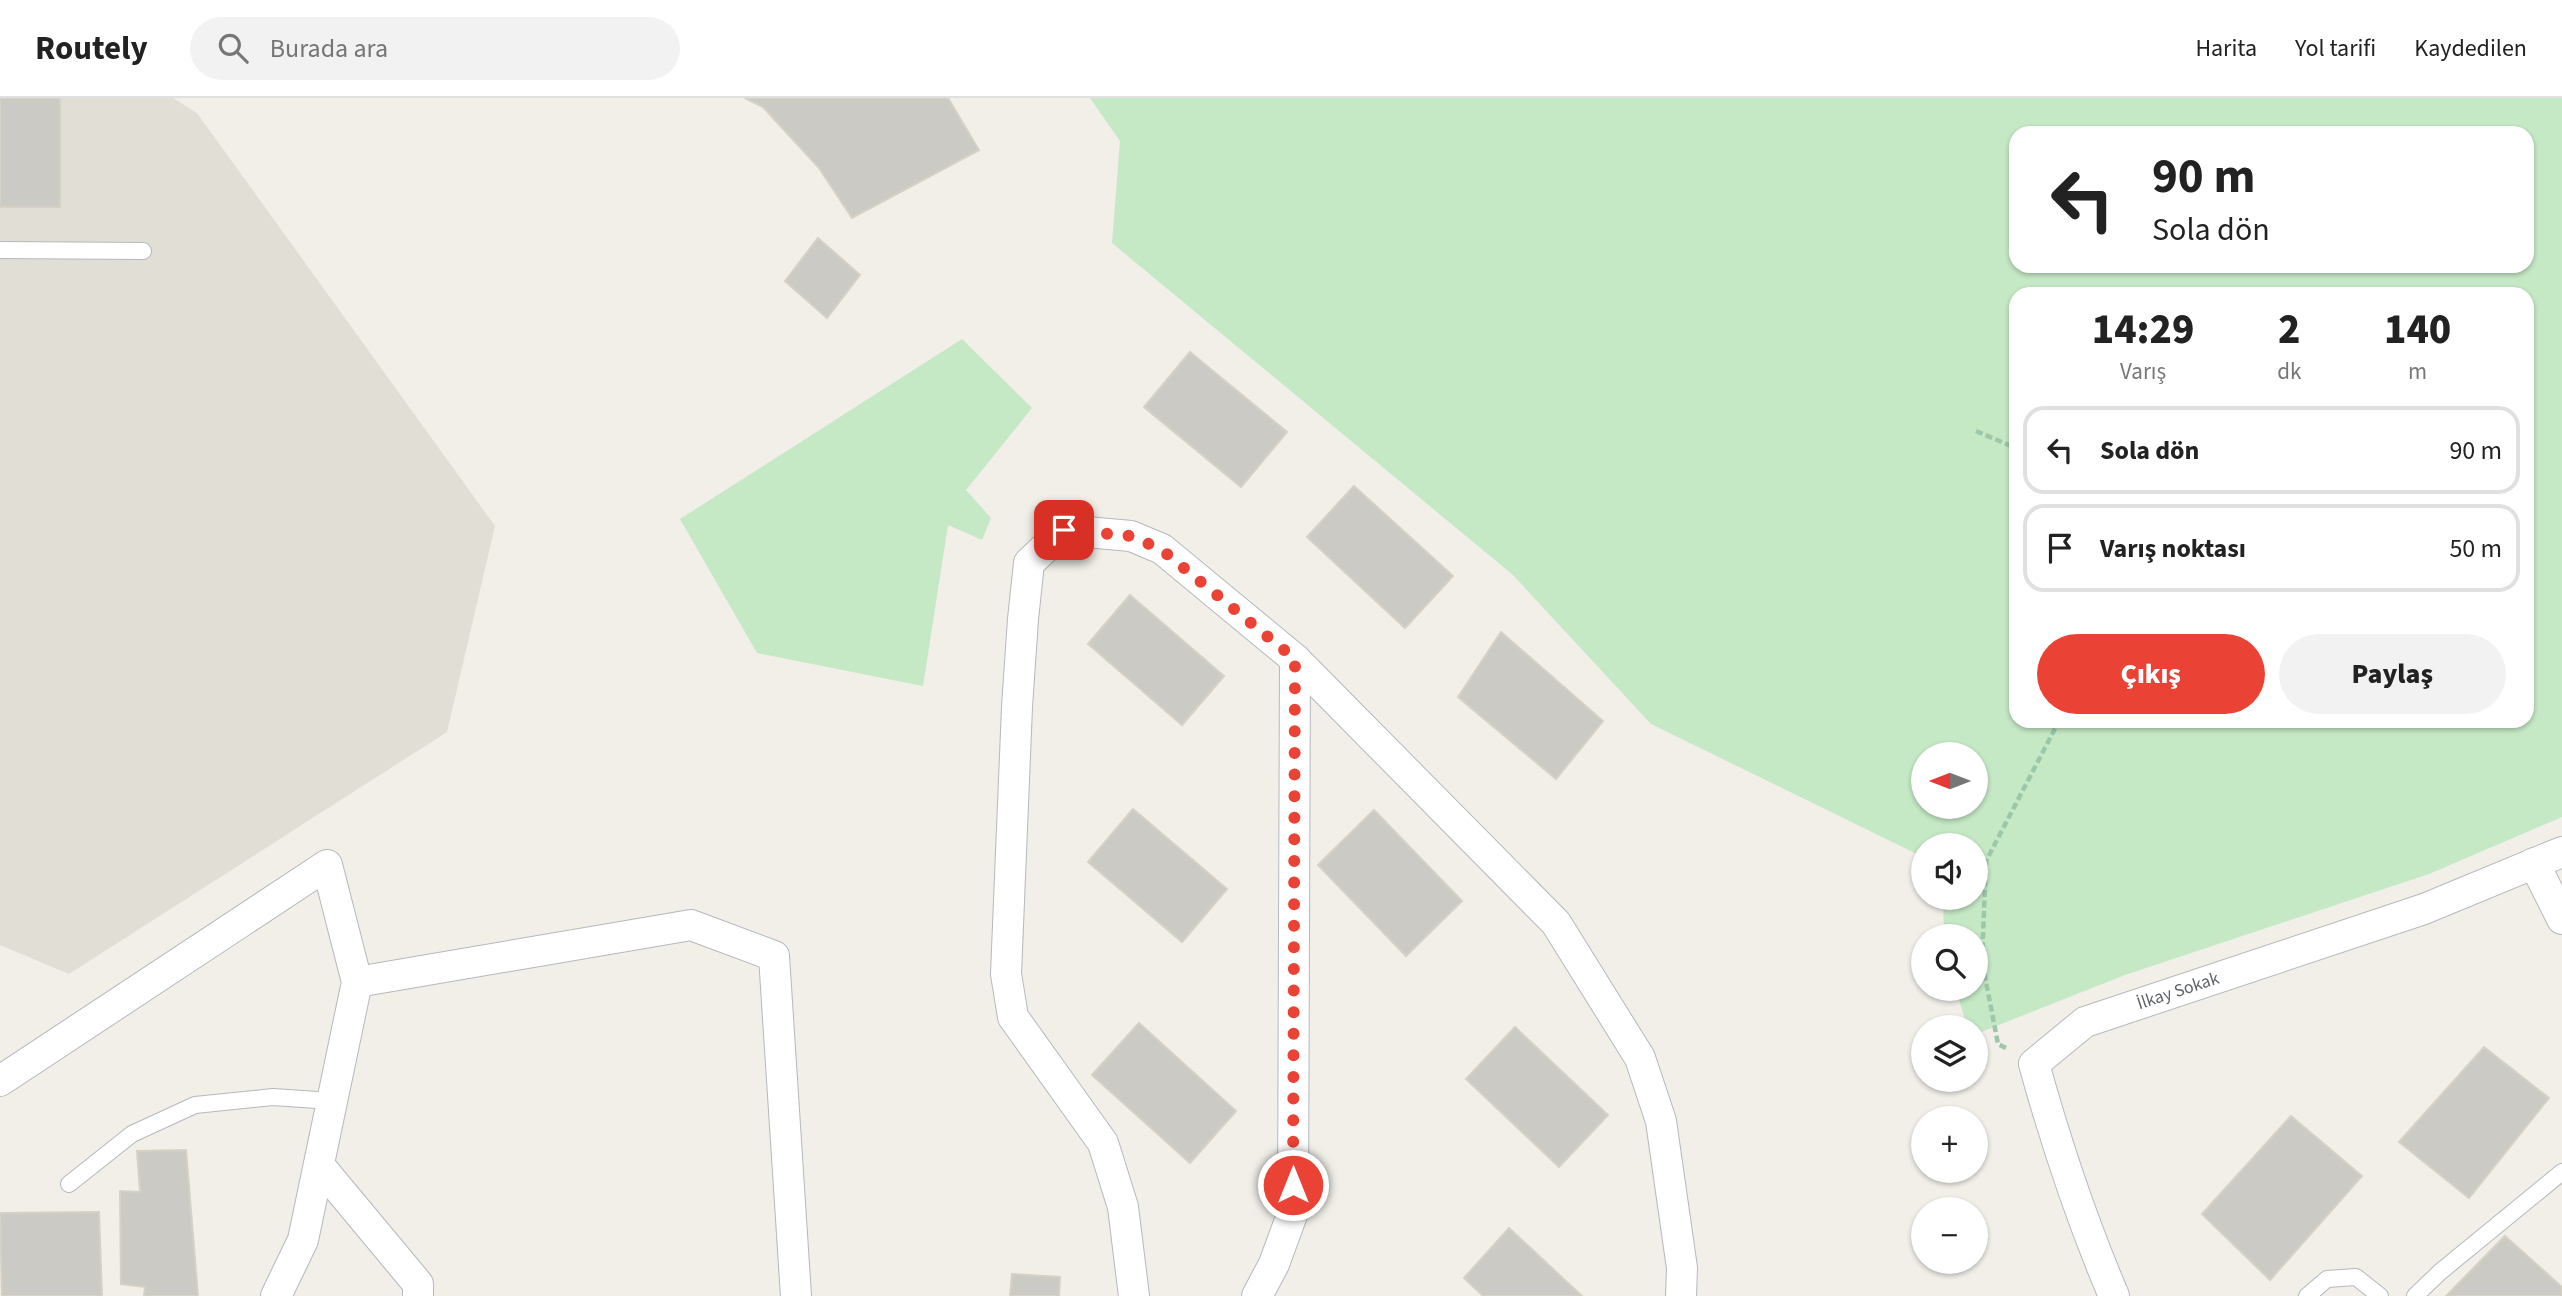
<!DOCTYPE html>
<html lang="tr">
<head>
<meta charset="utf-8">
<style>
  :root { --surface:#fff; --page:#f2f2f2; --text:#222; --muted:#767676; --line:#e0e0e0; --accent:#ea4335 }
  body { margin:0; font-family:"Source Sans 3",sans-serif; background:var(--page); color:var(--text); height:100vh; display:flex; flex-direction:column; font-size:26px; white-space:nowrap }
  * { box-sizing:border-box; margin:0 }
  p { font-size:23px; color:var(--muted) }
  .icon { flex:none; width:38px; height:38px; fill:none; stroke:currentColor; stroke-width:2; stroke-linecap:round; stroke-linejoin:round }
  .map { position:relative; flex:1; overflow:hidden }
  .side { position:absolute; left:2009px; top:189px; width:525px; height:441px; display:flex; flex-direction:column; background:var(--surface); border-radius:21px; box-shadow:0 2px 5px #0004 }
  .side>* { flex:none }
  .hud { position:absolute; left:2009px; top:28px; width:525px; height:147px; border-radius:21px; box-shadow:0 2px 5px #0004; background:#fff; color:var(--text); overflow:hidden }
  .needle { width:46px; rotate:270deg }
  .controls { position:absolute; left:1911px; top:644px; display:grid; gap:14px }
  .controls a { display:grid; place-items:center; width:77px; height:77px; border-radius:50%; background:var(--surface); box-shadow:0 2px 5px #0004; font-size:35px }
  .pin { position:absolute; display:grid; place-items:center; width:60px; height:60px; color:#fff; margin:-30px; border-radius:14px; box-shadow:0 4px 10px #0006 }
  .me { position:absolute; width:77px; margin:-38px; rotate:0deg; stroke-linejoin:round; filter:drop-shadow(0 0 5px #0008) }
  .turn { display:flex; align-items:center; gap:24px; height:147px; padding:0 28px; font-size:32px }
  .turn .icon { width:91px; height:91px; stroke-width:2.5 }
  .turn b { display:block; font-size:49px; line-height:60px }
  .eta { display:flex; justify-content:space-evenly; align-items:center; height:119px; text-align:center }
  .eta b { font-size:42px; font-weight:800; line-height:49px }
  .action { display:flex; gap:14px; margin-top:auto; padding:14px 28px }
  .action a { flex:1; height:80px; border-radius:42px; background:var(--accent); color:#fff; font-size:28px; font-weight:800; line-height:80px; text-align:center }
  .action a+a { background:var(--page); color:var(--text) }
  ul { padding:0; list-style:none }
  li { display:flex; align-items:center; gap:21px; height:88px; margin:0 14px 10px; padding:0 14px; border:4px solid var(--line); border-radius:21px }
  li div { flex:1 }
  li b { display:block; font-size:26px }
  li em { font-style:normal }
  header { display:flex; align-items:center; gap:42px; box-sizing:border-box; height:98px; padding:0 35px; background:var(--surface); border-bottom:2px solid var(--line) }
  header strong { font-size:33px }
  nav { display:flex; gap:38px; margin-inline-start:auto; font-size:24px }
  .search { width:490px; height:63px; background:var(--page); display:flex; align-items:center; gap:18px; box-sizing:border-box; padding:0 24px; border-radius:38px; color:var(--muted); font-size:26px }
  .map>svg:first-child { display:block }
  .education { fill:#e1ded6 }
  .green { fill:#c5e8c5; fill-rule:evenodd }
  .building { fill:#cccac5; stroke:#d6d1c6; stroke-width:2 }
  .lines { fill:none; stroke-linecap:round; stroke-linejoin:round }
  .lane-casing { stroke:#b5b8bc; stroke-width:18 }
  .street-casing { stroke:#b5b8bc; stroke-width:32 }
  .path { stroke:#9cc7a9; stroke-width:4.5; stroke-dasharray:7 3.5; stroke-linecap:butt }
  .lane { stroke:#fff; stroke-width:16 }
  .street { stroke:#fff; stroke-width:30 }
  .route { stroke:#ea4335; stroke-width:12; stroke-dasharray:0 21.6 }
  .labels { text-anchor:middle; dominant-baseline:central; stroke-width:5; stroke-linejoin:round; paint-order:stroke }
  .street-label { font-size:18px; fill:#5f6368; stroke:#fff }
</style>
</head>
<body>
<header>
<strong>Routely</strong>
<div class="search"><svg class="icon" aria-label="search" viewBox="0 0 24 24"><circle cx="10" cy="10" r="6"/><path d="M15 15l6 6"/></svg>Burada ara</div>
<nav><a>Harita</a><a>Yol tarifi</a><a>Kaydedilen</a></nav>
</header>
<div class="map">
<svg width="2562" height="1198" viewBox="0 0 2562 1198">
  <rect width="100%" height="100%" fill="#f1efe8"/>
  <polygon class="education" points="0,0 173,0 197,15 495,428 447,634 69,876 0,847"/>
  <g class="green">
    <path d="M1090,0H2562V719L2429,776L2125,877L1976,936V929H1967L1956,891H1976V838H1944L1943,800H1976V747H1923V759L1651,626L1513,477L1112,145L1120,43ZM2016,35H2527V168H2016ZM2016,196H2527V623H2016ZM1923,656H1976V709H1923Z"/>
    <polygon points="962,241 1032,310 966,392 991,420 982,442 948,427 923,588 757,555 680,421"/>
  </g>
  <g class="building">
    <rect x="0" y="0" width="60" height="109"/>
    <polygon points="745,0 948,0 979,52 852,120 819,70 763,9"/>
    <polygon points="818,140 860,177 827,220 785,183"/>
    <polygon points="1190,254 1287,334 1241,389 1144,309"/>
    <polygon points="1354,388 1453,478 1405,530 1307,439"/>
    <polygon points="1130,497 1224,578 1182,627 1088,546"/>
    <polygon points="1501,534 1603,623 1556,681 1458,599"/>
    <polygon points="1133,711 1227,791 1182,844 1088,764"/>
    <polygon points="1374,712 1462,803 1406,858 1318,767"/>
    <polygon points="1139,925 1236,1013 1190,1065 1092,977"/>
    <polygon points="1515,929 1608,1017 1559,1069 1466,981"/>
    <polygon points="2484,949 2549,1000 2469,1100 2399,1044"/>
    <polygon points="2291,1018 2362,1078 2270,1182 2202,1116"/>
    <polygon points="186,1052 198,1198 144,1198 145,1189 121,1186 120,1093 140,1094 137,1053"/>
    <polygon points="99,1114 102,1198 2,1198 0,1115"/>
    <polygon points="1509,1130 1582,1198 1483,1198 1464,1180"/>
    <polygon points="2505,1138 2562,1189 2562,1198 2446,1198"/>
    <polygon points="1012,1176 1060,1179 1059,1198 1010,1198"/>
  </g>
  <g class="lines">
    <g class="lane-casing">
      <g id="lane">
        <polyline points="0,152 143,153"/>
        <polyline points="69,1086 132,1036 195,1007 273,999 332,1003"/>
        <polyline points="2307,1198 2327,1181 2356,1179 2380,1198"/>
        <polyline points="2415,1198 2440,1174 2562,1074"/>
      </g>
    </g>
    <g class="street-casing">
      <g id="street">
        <polyline points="2534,765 2562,821"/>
        <polyline points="357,884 691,827 774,858 796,1198"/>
        <polyline points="0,983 327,767 357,884 303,1142 276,1198"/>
        <polyline points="319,1067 418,1186 418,1198"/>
        <polyline points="1134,1198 1123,1109 1103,1045 1013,919 1006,876 1017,609 1023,521 1029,465 1064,432 1131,438 1162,451 1295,561 1556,825 1640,960 1661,1023 1682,1170 1681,1198"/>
        <polyline points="1257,1198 1274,1166 1293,1114 1295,561"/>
        <path d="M2114,1198C2082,1123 2056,1045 2034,966L2085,924L2424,811L2562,754"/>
      </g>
    </g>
    <g class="path">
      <polyline points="1976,333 2016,350"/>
      <polyline points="2006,950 1998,946 1982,863 1986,763 2059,623"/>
    </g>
    <use href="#lane" class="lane"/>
    <use href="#street" class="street"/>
  </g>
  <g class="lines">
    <polyline class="route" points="1064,432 1131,438 1162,452 1295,561 1293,1087"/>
  </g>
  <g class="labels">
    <g class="street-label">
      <text transform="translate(2178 893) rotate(-18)">İlkay Sokak</text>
    </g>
  </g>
</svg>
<div class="controls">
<a><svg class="needle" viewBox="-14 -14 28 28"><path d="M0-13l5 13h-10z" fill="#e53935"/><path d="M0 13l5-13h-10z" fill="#767676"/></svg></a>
<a><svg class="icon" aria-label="sound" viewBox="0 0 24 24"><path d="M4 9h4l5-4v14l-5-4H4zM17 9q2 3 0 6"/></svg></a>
<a><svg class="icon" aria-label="search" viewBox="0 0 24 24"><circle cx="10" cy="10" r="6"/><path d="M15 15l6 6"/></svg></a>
<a><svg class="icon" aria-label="layers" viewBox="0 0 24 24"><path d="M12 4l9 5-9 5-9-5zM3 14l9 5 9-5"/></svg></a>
<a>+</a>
<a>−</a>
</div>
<div class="pin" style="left:1064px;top:432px;background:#d93025"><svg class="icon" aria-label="arrive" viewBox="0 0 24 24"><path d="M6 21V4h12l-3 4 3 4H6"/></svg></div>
<svg class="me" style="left:1293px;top:1087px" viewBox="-20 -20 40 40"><circle r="17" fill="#ea4335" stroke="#fff" stroke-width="3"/><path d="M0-11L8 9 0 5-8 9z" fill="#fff"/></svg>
<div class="hud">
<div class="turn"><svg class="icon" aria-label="left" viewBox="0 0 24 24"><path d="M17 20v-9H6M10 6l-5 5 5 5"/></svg><div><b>90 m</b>Sola dön</div></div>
</div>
<section class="side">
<div class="eta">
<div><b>14:29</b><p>Varış</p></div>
<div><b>2</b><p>dk</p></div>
<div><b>140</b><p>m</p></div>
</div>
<ul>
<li><svg class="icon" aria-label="left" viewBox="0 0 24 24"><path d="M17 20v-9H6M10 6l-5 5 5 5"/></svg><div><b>Sola dön</b></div><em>90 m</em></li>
<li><svg class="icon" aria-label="arrive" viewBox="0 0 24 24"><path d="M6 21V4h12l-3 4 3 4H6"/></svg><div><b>Varış noktası</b></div><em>50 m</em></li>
</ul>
<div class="action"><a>Çıkış</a><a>Paylaş</a></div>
</section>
</div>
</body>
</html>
